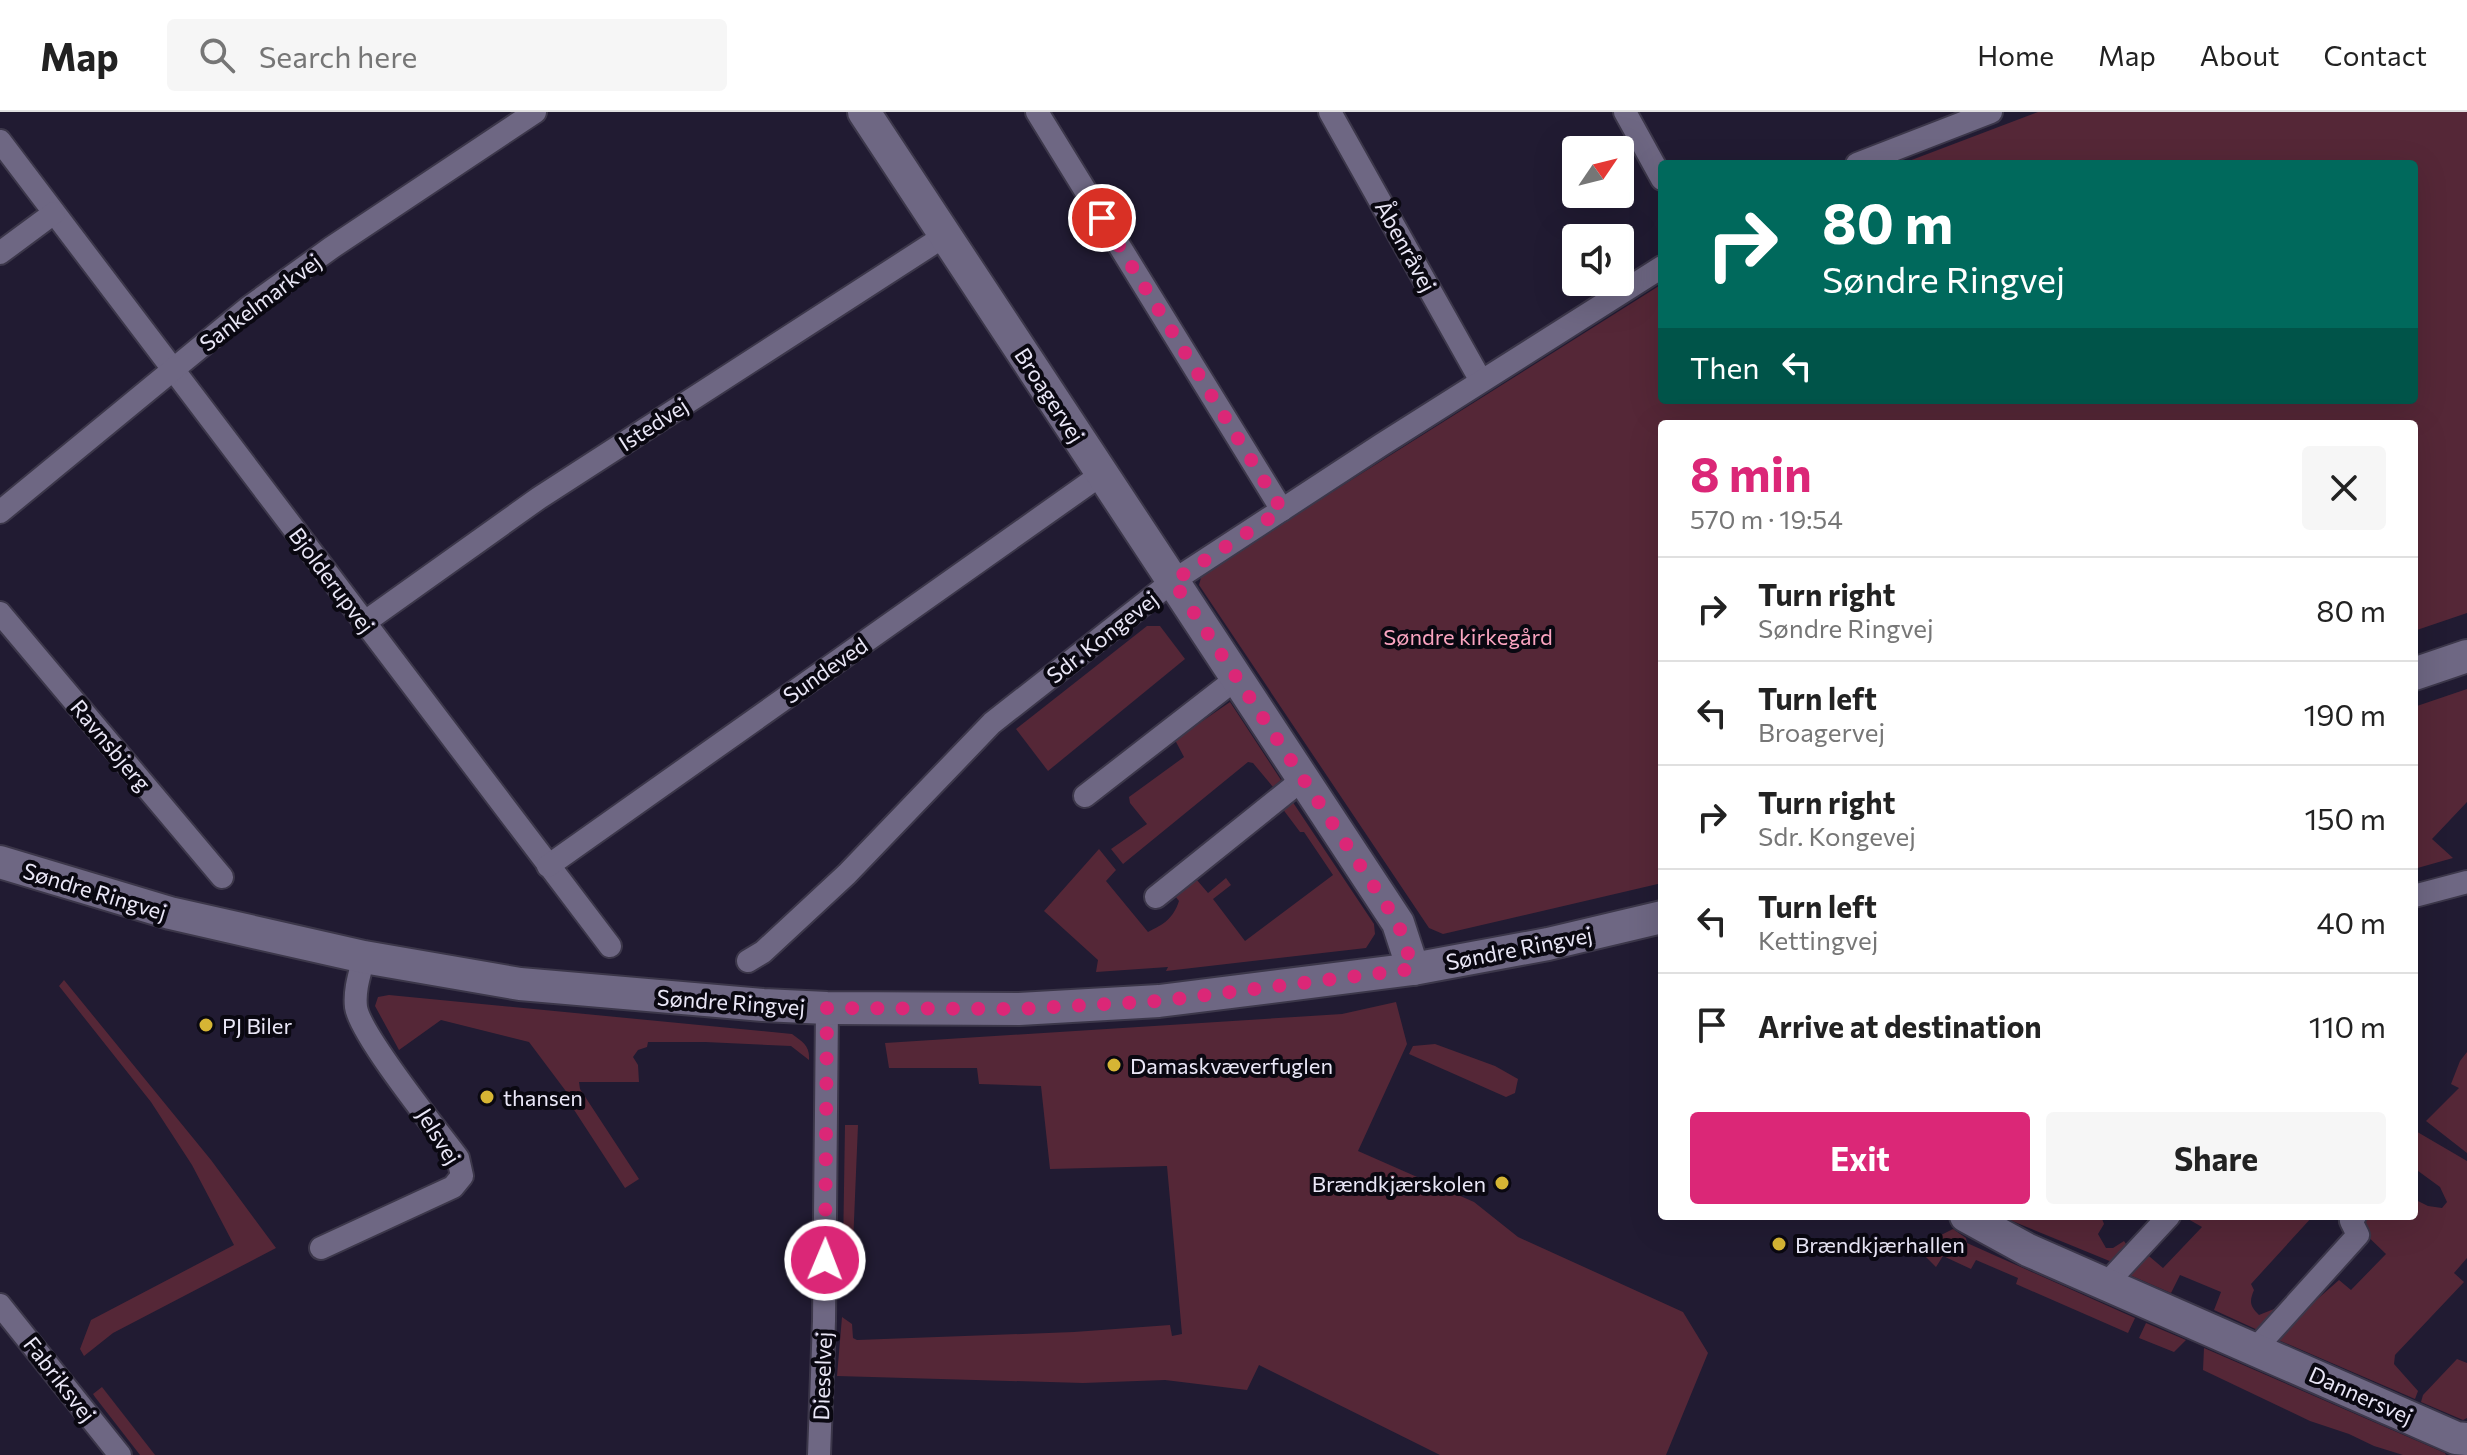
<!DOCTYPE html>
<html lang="en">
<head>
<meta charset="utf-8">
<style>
  :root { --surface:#fff; --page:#f6f6f6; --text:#222; --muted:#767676; --line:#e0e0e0; --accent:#db2777 }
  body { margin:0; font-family:Commissioner,sans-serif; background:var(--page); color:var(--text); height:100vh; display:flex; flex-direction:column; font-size:30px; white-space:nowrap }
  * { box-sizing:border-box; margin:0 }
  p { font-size:26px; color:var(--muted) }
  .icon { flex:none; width:44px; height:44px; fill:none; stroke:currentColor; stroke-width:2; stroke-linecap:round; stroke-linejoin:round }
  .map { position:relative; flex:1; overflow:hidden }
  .details { position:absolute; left:1658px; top:308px; width:760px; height:800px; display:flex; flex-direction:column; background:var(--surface); border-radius:8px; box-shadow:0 8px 32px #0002 }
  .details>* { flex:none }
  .banner { position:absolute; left:1658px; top:48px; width:760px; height:244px; border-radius:8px; box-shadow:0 8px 32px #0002; background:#00695c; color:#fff; overflow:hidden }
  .needle { width:52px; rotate:55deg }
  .fabs { position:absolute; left:1562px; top:24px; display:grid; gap:16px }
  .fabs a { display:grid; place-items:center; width:72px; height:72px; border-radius:8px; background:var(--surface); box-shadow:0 8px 32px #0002; font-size:40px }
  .pin { position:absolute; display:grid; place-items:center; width:68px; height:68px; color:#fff; margin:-34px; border:4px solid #fff; border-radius:50%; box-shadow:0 2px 8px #0007 }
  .me { position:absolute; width:88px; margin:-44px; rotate:1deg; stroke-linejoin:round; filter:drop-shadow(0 0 6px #0008) }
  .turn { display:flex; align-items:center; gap:28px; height:168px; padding:0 32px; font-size:36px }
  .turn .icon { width:104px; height:104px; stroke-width:2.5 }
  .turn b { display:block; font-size:56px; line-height:68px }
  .then { display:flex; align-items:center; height:76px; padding:0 32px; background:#0003; gap:16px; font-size:30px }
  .round { display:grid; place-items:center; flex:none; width:84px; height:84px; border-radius:8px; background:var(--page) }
  .headline { display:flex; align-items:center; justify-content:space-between; height:136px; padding:0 32px }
  h1 { font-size:48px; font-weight:700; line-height:60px; color:var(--accent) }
  .primary-button { display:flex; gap:16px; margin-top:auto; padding:16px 32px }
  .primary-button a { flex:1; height:92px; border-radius:8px; background:var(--accent); color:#fff; font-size:32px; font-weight:700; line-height:92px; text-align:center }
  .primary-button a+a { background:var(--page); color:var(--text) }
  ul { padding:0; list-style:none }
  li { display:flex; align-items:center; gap:24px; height:104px; padding:0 32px; border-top:2px solid var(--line) }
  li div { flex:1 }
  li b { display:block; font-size:30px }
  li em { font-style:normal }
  header { display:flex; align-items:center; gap:48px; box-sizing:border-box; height:112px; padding:0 40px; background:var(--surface); border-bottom:2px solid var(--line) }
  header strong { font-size:38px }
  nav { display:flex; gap:44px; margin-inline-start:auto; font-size:28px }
  .search { width:560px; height:72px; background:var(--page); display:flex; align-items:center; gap:20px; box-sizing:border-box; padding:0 28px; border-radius:8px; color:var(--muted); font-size:30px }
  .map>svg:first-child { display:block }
  .green { fill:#552737 }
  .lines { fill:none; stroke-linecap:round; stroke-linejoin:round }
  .street-casing { stroke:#3c374a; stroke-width:26 }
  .secondary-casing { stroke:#3c374a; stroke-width:36 }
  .street { stroke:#6e6783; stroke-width:22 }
  .secondary { stroke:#6e6783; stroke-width:32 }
  .route { stroke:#db2777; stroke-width:14; stroke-dasharray:0 25.2 }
  .poi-dot { fill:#d6b534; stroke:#0a0811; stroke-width:3 }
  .labels { text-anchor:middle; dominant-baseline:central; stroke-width:8; stroke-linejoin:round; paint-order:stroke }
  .street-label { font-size:22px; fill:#eae7f7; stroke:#0a0811 }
  .park-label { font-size:22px; fill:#faa4c0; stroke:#0a0811 }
  .poi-label { font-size:22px; fill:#eae7f7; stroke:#0a0811; text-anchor:start }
</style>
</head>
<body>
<header>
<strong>Map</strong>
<div class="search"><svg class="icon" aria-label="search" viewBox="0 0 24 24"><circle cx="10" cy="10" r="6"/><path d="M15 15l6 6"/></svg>Search here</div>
<nav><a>Home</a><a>Map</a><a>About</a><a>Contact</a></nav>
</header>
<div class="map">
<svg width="2467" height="1343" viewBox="0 0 2467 1343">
  <rect width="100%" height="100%" fill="#211b32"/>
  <g class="green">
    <polygon points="2038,0 2467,0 2467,501 2414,519 2414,312 1662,312 1662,771 1443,822 1429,816 1199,473 1202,462 1662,172 1662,288 2414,288 2414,52 1901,52"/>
    <polygon points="1147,514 1160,514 1185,547 1048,659 1016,617"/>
    <polygon points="2467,577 2467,690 2432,727 2453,746 2414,757 2414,595"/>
    <polygon points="1230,590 1281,668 1273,675 1253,651 1248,650 1123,752 1111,737 1147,712 1130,691 1129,685 1184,645 1175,628"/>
    <path d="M1292,689L1374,812L1375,822L1366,836L1166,859L1168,855L1096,860L1098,848L1044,799L1099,737L1116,758L1106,769L1148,820C1164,812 1173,807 1179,789L1175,784L1196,767L1208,781L1226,766L1231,773L1213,787L1245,829L1333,763L1304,720H1300L1282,696Z"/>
    <polygon points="64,868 211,1048 276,1136 113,1221 84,1244 80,1237 91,1208 234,1133 192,1053 151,990 59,874"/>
    <path d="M389,883L792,922C803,930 810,934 809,948L791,934L705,930H648L647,935L638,938L633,945L638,953L639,970H579L580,977L639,1067L625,1076L567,987L568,982L529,930L441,908L399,938L375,894L378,885Z"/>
    <polygon points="1396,890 1407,932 1358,1039 1474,1090 1518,1125 1683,1200 1708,1241 1666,1343 1440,1343 1259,1253 1247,1278 1165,1268 1083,1271 837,1264 842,1205 852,1212 853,1226 857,1228 1074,1220 1170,1213 1172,1224 1182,1222 1167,1054 1050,1057 1041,974 979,972 977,956 889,956 885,931 1342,902"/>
    <polygon points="1435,932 1495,954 1518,967 1515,981 1506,985 1409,942 1413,934"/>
    <polygon points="2467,940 2467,1041 2426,1009 2459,976 2451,972 2460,949"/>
    <polygon points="845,1013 858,1013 853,1132 843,1139"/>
    <polygon points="2414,1018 2467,1049 2467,1146 2454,1161 2464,1170 2395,1243 2394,1252 2418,1279 2415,1287 2276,1227 2310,1187 2314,1190 2339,1168 2351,1178 2386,1142 2359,1116 2369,1104 2414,1104 2414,1087 2428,1094 2442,1096 2447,1090 2440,1075 2414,1056"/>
    <polygon points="2000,1104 2101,1104 2104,1112 2098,1122 2106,1136 2113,1136 2124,1129 2128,1135 2112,1150"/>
    <path d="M2191,1104H2313L2251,1172L2254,1178C2249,1190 2250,1194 2259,1203L2274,1197L2277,1201L2262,1220L2214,1198L2221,1180L2180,1163L2171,1181L2125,1161L2143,1139L2163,1156L2202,1115L2188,1107Z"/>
    <polygon points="1953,1117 1966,1126 1967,1131 2135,1206 2128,1221 2016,1172 2018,1166 1976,1148 1971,1157 1943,1144 1936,1155 1921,1140 1921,1133"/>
    <polygon points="2146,1211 2186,1228 2174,1240 2139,1226"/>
    <polygon points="2204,1236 2445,1341 2446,1343 2403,1343 2374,1334 2349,1322 2310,1309 2203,1258"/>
    <polygon points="2457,1247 2467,1251 2467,1306 2463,1308 2421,1290 2423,1283"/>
    <polygon points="102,1275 155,1343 140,1343 95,1285 93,1282"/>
  </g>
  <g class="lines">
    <g class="street-casing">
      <g id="street">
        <polyline points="1037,0 1282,398"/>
        <polyline points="1330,0 1481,269"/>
        <polyline points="1625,0 1662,67"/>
        <polyline points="0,29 610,834"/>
        <polyline points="1857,52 1991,0"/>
        <polyline points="0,141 54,101"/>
        <polyline points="0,400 248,196 331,136 535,0"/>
        <polyline points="0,501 222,765"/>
        <polyline points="365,510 539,386 946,123"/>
        <polyline points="1085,684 1237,566"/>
        <polyline points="548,754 1102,362"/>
        <polyline points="2414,784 2467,770"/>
        <polyline points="1156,785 1303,667"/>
        <polyline points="748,849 763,840 847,762 992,611 1173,469 1381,333 1662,155"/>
        <path d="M321,1136L453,1075L462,1064L458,1046C437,1018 360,923 356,895C354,878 360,861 364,845"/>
        <polyline points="2106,1172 2169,1104"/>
        <polyline points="0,1193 120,1343"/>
        <polyline points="2256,1236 2358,1123 2351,1109 2355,1104"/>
        <polyline points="819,1343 824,1209 827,896"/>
      </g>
    </g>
    <g class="secondary-casing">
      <g id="secondary">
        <polyline points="864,0 1398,811 1413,857"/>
        <polyline points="2414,562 2467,544"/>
        <polyline points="0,750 170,801 364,845 520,872 763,893 827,896 1019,897 1159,889 1413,857 1548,832 1662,805"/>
        <polyline points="1966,1104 2028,1138 2456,1326 2467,1327"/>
      </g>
    </g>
    <use href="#street" class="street"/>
    <use href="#secondary" class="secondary"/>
  </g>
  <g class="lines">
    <polyline class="route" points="825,1148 827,896 1019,897 1159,889 1413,857 1398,811 1173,469 1282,398 1102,106"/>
  </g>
  <g class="poi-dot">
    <circle cx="206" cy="913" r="8"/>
    <circle cx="1114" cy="953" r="8"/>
    <circle cx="487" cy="985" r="8"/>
    <circle cx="1502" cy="1071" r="8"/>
    <circle cx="1779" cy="1132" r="8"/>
  </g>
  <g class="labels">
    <g class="street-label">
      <text transform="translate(1406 134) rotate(61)">Åbenråvej</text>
      <text transform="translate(260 190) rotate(-37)">Sankelmarkvej</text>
      <text transform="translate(1050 283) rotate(57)">Broagervej</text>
      <text transform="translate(653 312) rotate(-33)">Istedvej</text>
      <text transform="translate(332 468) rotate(53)">Bjolderupvej</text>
      <text transform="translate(1102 525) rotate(-38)">Sdr. Kongevej</text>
      <text transform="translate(825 558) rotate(-35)">Sundeved</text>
      <text transform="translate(111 633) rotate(50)">Ravnsbjerg</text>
      <text transform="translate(95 779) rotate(17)">Søndre Ringvej</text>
      <text transform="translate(1519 836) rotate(-11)">Søndre Ringvej</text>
      <text transform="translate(731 890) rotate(4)">Søndre Ringvej</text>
      <text transform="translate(439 1024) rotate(58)">Jelsvej</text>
      <text transform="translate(822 1264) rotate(-88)">Dieselvej</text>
      <text transform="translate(60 1267) rotate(52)">Fabriksvej</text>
      <text transform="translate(2361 1283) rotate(24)">Dannersvej</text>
    </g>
    <g class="park-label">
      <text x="1468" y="524">Søndre kirkegård</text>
    </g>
    <g class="poi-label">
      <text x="222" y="913">PJ Biler</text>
      <text x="1130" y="953">Damaskvæverfuglen</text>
      <text x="503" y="985">thansen</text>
      <text x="1486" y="1071" text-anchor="end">Brændkjærskolen</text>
      <text x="1795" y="1132">Brændkjærhallen</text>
    </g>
  </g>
</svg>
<div class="fabs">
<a><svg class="needle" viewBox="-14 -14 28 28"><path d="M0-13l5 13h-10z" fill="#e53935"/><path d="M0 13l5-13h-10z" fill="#767676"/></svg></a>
<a><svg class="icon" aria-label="sound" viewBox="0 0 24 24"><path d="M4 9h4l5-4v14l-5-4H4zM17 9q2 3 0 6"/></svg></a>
</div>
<div class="pin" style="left:1102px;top:106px;background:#d93025"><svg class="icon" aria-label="arrive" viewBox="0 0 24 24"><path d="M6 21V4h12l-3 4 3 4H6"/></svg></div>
<svg class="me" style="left:825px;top:1148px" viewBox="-20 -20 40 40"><circle r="17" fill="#db2777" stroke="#fff" stroke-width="3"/><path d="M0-11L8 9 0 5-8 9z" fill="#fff"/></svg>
<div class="banner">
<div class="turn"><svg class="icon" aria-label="right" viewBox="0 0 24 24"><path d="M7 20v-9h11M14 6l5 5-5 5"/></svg><div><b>80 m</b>Søndre Ringvej</div></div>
<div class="then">Then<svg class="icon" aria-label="left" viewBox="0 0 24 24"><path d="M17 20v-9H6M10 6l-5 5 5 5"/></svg></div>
</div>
<section class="details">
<div class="headline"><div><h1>8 min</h1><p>570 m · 19:54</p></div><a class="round"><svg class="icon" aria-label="close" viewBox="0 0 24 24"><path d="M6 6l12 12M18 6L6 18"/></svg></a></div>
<ul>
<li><svg class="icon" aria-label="right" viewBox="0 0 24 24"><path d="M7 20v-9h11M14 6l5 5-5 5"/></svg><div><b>Turn right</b><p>Søndre Ringvej</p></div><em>80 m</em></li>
<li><svg class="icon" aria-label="left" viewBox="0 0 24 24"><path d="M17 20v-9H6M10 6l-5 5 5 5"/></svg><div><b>Turn left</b><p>Broagervej</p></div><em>190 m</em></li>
<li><svg class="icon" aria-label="right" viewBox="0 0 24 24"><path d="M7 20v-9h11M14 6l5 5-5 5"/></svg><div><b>Turn right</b><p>Sdr. Kongevej</p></div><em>150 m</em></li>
<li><svg class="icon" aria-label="left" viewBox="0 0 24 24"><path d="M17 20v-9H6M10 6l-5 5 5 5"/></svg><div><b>Turn left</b><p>Kettingvej</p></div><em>40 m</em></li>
<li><svg class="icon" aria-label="arrive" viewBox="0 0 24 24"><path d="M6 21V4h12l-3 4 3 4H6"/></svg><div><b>Arrive at destination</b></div><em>110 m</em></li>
</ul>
<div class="primary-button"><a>Exit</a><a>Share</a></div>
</section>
</div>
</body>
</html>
